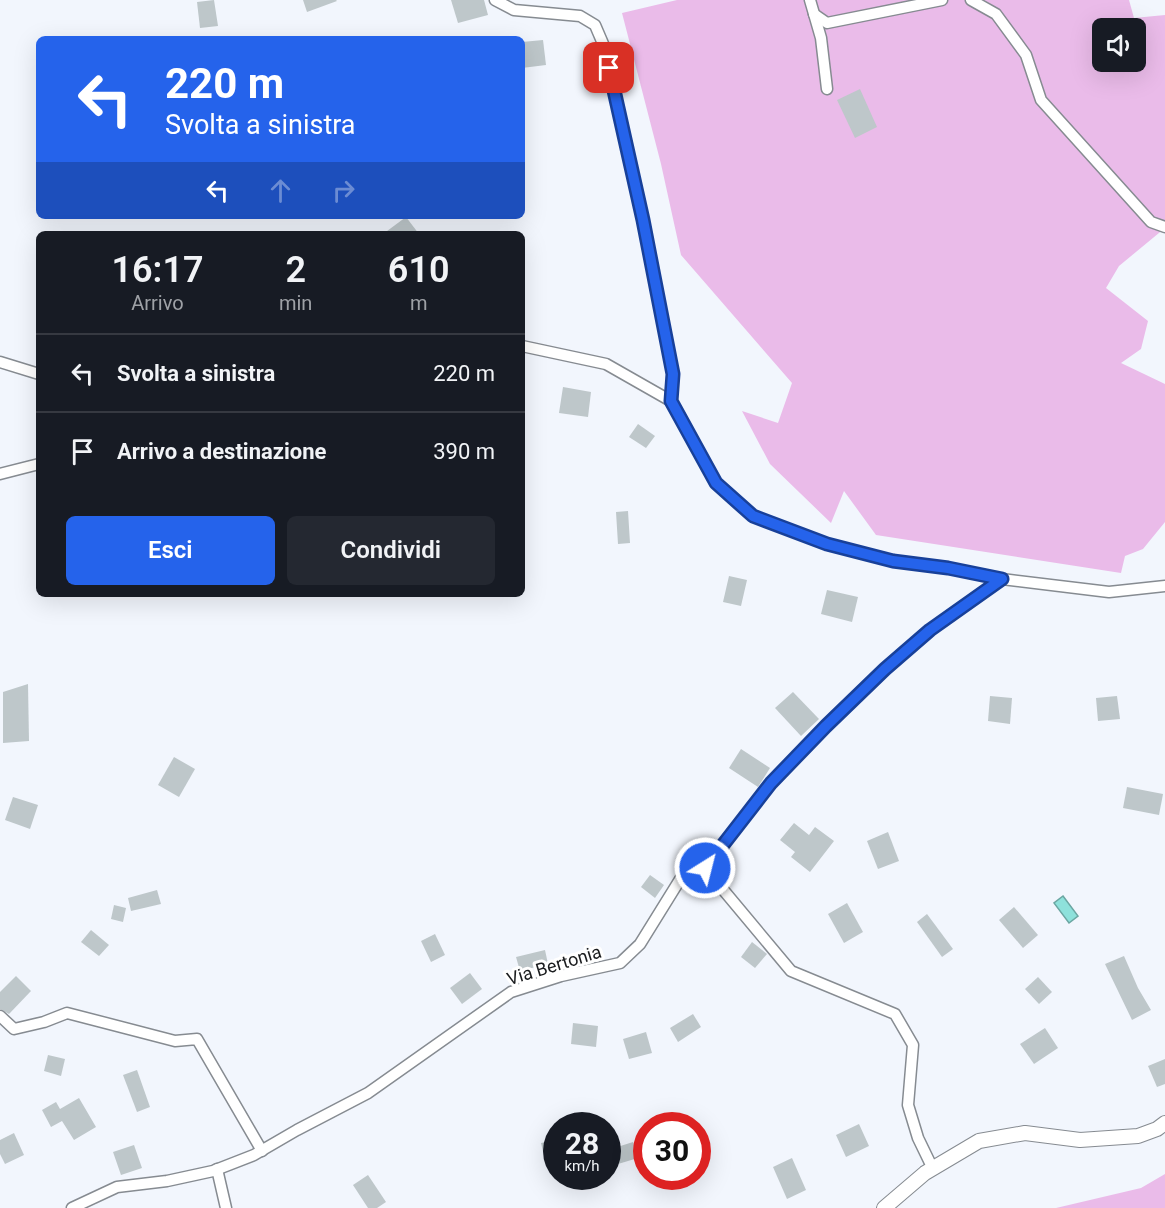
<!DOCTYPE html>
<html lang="it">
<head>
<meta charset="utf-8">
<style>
  :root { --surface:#171b24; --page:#242831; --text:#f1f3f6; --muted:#9ea1a6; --line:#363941; --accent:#2563eb }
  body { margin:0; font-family:Roboto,sans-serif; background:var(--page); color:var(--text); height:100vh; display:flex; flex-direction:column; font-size:22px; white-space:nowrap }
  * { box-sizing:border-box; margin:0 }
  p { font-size:20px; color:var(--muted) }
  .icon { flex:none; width:33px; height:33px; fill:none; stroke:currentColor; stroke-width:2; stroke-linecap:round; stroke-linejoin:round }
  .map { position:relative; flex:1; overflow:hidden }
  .side { position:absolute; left:36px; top:231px; width:489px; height:366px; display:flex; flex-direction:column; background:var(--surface); border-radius:9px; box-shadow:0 6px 24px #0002 }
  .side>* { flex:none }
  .hud { position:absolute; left:36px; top:36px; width:489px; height:183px; border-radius:9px; box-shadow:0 6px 24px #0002; background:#2563eb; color:#fff; overflow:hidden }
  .buttons { position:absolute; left:1092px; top:18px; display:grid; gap:12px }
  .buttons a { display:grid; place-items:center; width:54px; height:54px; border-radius:9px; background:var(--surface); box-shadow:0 6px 24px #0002; font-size:30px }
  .speed { position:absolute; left:543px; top:1112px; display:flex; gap:12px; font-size:30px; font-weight:700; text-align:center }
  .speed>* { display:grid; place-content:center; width:78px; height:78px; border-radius:50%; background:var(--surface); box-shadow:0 6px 24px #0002; line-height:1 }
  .speed small { font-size:15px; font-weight:400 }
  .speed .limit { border:9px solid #d22; background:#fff; color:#111 }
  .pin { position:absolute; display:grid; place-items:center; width:51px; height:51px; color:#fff; margin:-26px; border-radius:12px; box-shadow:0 3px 9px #0006 }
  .me { position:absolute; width:66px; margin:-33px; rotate:36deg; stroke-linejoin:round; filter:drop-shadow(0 0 4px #0008) }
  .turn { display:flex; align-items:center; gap:21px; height:126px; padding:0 30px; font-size:27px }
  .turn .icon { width:78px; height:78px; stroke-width:2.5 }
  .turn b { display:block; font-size:42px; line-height:51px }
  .lanes { display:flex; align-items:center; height:57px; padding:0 30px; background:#0003; justify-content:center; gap:30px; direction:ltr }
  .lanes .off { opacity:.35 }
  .eta { display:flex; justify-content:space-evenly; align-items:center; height:102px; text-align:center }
  .eta b { font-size:36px; font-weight:600; line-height:42px }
  .button { display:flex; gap:12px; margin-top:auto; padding:12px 30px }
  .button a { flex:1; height:69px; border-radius:9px; background:var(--accent); color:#fff; font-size:24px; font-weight:600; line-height:69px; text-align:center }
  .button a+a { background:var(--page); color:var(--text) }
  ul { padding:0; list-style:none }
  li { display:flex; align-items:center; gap:18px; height:78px; padding:0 30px; border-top:2px solid var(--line) }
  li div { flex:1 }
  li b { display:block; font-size:22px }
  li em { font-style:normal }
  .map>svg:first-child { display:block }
  .green { fill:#eabbe9; fill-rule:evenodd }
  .water { fill:#8ee1db; stroke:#6ba6a2; stroke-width:1.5 }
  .building { fill:#bec7ca }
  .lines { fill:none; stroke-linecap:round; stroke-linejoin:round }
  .minor-casing { stroke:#868b91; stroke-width:13 }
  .tertiary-casing { stroke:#868b91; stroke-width:16 }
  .minor { stroke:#fff; stroke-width:10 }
  .tertiary { stroke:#fff; stroke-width:14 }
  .route-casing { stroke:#184099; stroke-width:15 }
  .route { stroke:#2563eb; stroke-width:10 }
  .labels { text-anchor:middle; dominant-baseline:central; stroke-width:6; stroke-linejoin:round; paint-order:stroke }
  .street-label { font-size:18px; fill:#1a1c1e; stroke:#fff }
</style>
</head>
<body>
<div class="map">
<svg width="1165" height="1208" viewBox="0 0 1165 1208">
  <rect width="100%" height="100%" fill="#f2f6fd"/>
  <g class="green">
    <path d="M677,0H1129L1134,18L1165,15V228L1119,266L1106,288L1148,321L1141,349L1121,363L1165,384V522L1143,549L1125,556L1121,573L876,535L844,491L831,523L770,464L742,411L778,423L792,383L681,255L661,164L622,13ZM1102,28H1136V62H1102Z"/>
    <polygon points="1165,1174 1165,1208 1056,1208 1141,1188"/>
  </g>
  <polygon class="water" points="1063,896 1078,916 1069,923 1054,903"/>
  <g class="building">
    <polygon points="214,0 218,26 200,28 197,2"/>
    <polygon points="303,0 336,0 337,1 307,12"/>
    <polygon points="451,0 484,0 488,15 458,23"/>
    <polygon points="543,40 546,65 522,68 522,42"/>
    <polygon points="860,89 877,127 855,138 837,100"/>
    <polygon points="406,217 419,234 383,234"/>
    <polygon points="563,387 591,392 588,417 559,413"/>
    <polygon points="638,424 655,436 646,448 629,437"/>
    <polygon points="628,511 630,543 618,544 616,512"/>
    <polygon points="729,576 747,580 741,606 723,602"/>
    <polygon points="827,590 858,597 852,622 821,614"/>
    <polygon points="28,684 29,741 3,743 3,692"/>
    <polygon points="793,692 819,719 801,736 775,708"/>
    <polygon points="990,696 1012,698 1010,724 988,721"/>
    <polygon points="1117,696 1120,719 1098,721 1096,698"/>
    <polygon points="741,749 770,768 758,787 729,768"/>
    <polygon points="174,757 195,769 179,797 158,785"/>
    <polygon points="1127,787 1163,794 1159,815 1123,808"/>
    <polygon points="13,797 38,805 30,829 5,820"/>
    <polygon points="794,823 809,835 815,827 834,841 810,872 791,857 795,852 780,840"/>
    <polygon points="888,832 899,861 878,869 867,841"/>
    <polygon points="650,875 664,885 655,898 641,887"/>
    <polygon points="157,890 161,904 131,911 128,898"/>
    <polygon points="847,903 863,932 844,943 828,914"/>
    <polygon points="114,905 126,908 123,922 111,919"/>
    <polygon points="1014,907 1038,935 1023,948 999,920"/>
    <polygon points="927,914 953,949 942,957 917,922"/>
    <polygon points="91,930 109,945 99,956 81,942"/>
    <polygon points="435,934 445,955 431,962 421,941"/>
    <polygon points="752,942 767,954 755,968 741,957"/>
    <polygon points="545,950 548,964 520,971 516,957"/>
    <polygon points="1124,956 1138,988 1151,1010 1132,1020 1105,964"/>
    <polygon points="470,973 482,989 462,1004 450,988"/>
    <polygon points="16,976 31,991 9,1014 0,1009 0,992"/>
    <polygon points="1038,977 1052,992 1039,1004 1025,989"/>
    <polygon points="693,1014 701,1027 678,1042 670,1028"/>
    <polygon points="573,1023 598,1026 596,1047 571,1044"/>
    <polygon points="1045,1028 1058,1048 1034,1064 1020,1044"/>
    <polygon points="646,1032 652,1053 629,1059 623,1039"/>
    <polygon points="48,1055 65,1059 61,1076 44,1071"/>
    <polygon points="1165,1059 1165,1084 1157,1087 1148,1066"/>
    <polygon points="137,1070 150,1107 137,1112 123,1075"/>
    <polygon points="79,1098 96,1127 74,1140 62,1121 51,1127 42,1110 56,1102 60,1109"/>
    <polygon points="859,1124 869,1146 846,1157 836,1135"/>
    <polygon points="14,1133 24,1155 5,1164 0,1154 0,1140"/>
    <polygon points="556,1140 556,1161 546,1164 541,1143"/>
    <polygon points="633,1142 638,1158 608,1167 608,1150"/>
    <polygon points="134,1145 142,1168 121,1175 113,1152"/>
    <polygon points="792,1158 806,1190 787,1199 773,1167"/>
    <polygon points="368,1175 386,1202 377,1208 368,1208 353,1185"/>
  </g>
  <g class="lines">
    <g class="minor-casing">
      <g id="minor">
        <polyline points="495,0 514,10 580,16 595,25 604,46 643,220 673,374 671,401 716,483 753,516 827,544 893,561 948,568 1002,579 1109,592 1165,586"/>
        <polyline points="810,0 821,38 827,89"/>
        <polyline points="971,0 996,14 1026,55 1041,100 1151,222 1165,227"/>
        <polyline points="814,14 827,23 942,0"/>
        <polyline points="522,346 606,364 671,401"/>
        <polyline points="0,362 39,374"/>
        <polyline points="0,474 39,464"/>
        <polyline points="705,868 791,971 895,1014 913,1045 908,1105 918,1138 933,1169"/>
        <polyline points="0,1016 14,1029 44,1022 67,1013 175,1041 197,1039 262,1151"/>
        <polyline points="217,1169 226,1208"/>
        <polyline points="72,1208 117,1187 167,1181 213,1171 254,1155 297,1130 368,1093 511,992 561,976 620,963 640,944 689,865 705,868 771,783 826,726 885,669 930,630 1002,579"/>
      </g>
    </g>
    <g class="tertiary-casing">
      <polyline id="tertiary" points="884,1208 925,1173 979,1141 1025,1133 1080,1140 1138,1136 1157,1129 1165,1123"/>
    </g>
    <use href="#minor" class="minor"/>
    <use href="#tertiary" class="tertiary"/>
  </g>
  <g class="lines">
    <g class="route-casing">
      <polyline id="route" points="609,68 643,220 673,374 671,401 716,483 753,516 827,544 893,561 948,568 1002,579 930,630 885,669 826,726 771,783 705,868"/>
    </g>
    <use href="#route" class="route"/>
  </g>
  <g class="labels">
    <g class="street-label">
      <text transform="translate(554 965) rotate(-17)">Via Bertonia</text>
    </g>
  </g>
</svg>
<div class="buttons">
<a><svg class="icon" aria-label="sound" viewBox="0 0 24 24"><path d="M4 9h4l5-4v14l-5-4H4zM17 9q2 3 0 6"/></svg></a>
</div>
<div class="speed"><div>28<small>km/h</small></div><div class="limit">30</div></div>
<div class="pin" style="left:609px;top:68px;background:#d93025"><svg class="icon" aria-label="arrive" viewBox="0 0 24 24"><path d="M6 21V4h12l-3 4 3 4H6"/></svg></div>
<svg class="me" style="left:705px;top:868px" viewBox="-20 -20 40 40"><circle r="17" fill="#2563eb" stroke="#fff" stroke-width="3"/><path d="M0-11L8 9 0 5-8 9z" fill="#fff"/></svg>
<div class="hud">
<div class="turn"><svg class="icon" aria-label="left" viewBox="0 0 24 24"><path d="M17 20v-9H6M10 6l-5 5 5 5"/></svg><div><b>220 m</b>Svolta a sinistra</div></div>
<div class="lanes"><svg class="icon" aria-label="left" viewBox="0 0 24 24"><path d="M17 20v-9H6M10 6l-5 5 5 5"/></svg><svg class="icon off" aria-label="ahead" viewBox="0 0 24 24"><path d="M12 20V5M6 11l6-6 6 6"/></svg><svg class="icon off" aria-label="right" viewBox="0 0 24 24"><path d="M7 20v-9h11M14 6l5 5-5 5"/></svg></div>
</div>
<section class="side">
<div class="eta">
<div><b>16:17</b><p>Arrivo</p></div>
<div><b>2</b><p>min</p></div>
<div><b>610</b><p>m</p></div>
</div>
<ul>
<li><svg class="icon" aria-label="left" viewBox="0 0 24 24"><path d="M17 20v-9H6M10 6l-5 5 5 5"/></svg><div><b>Svolta a sinistra</b></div><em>220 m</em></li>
<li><svg class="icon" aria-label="arrive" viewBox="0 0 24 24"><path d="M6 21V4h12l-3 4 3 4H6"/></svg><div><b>Arrivo a destinazione</b></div><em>390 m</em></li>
</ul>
<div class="button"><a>Esci</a><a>Condividi</a></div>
</section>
</div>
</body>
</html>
